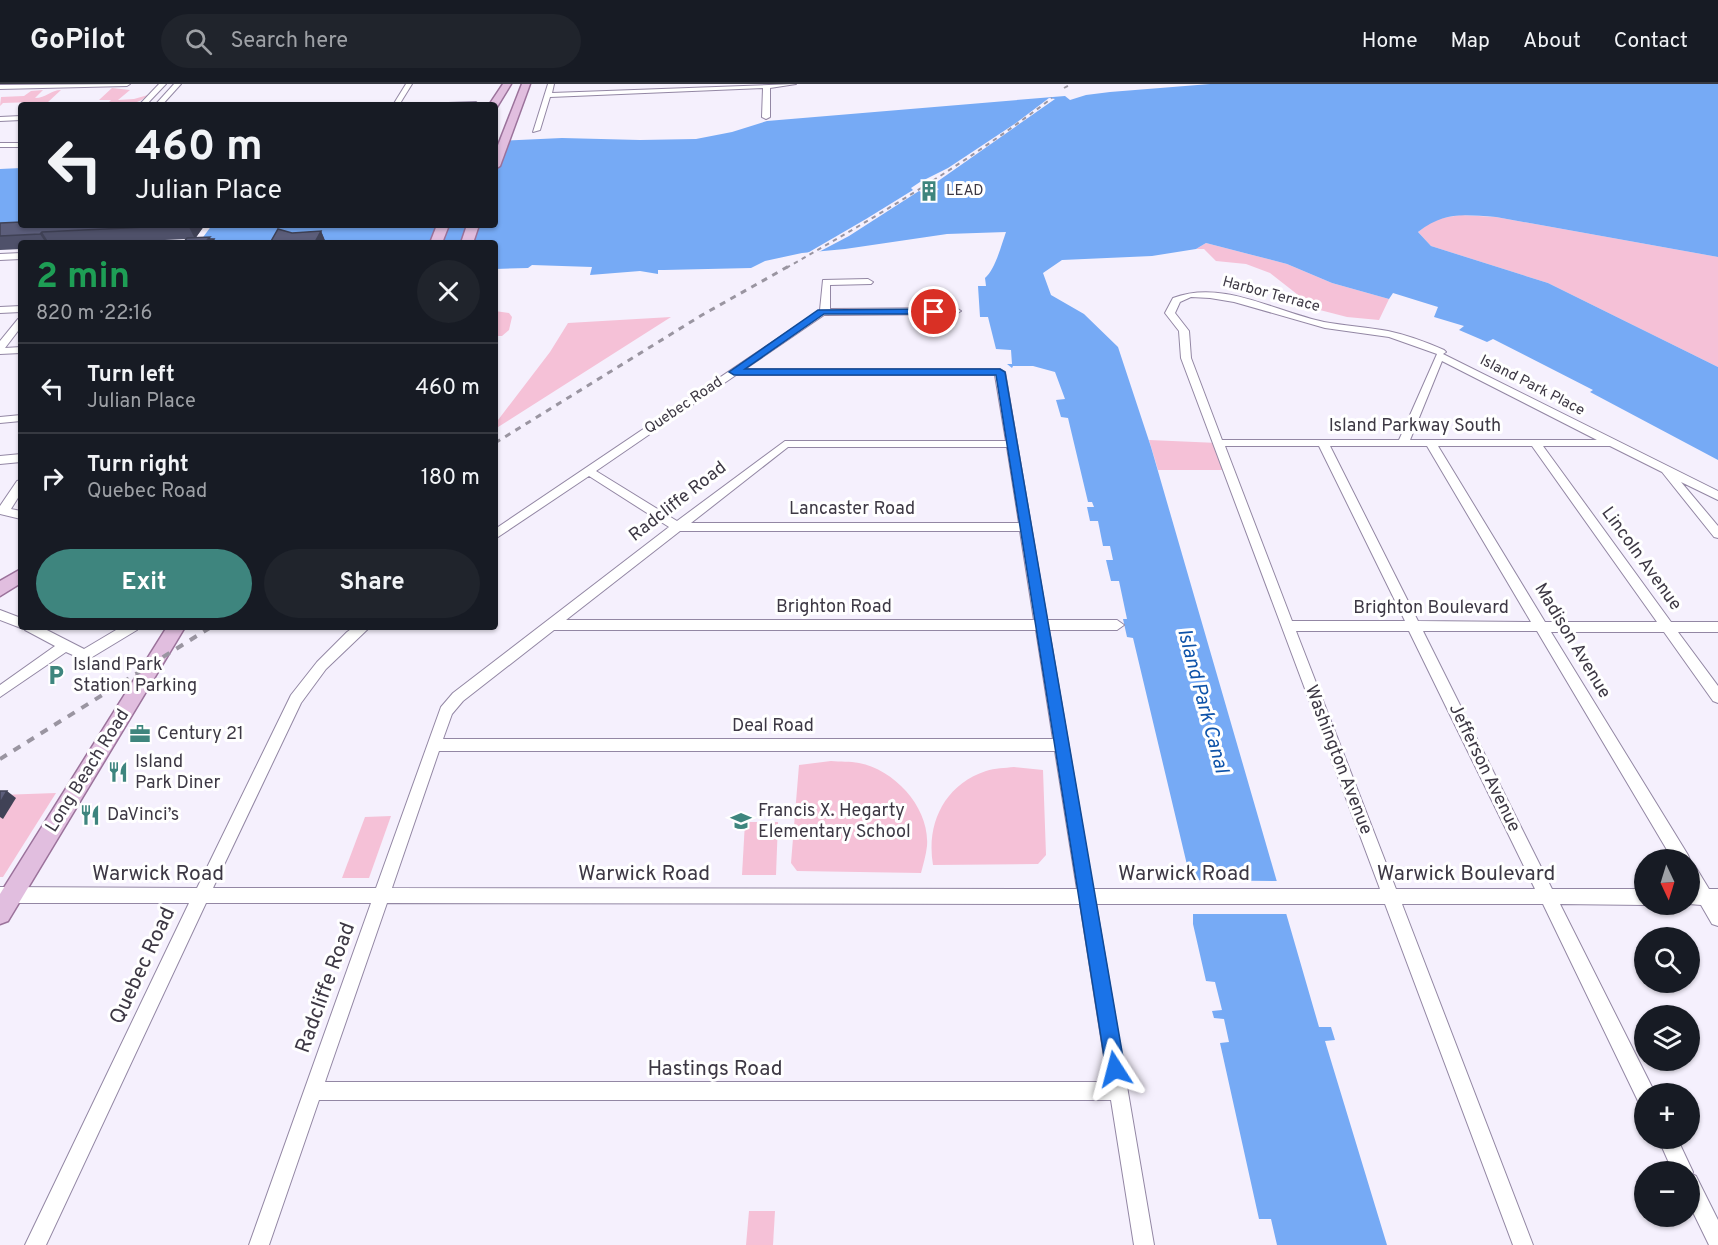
<!DOCTYPE html>
<html lang="en">
<head>
<meta charset="utf-8">
<style>
  :root { --surface:#171b24; --page:#20242c; --text:#f1f3f6; --muted:#9ea1a6; --line:#363941; --accent:#3e857e }
  body { margin:0; font-family:Overpass,sans-serif; background:var(--page); color:var(--text); height:100vh; display:flex; flex-direction:column; font-size:22px; white-space:nowrap }
  * { box-sizing:border-box; margin:0 }
  p { font-size:20px; color:var(--muted) }
  .icon { flex:none; width:33px; height:33px; fill:none; stroke:currentColor; stroke-width:2; stroke-linecap:round; stroke-linejoin:round }
  .map { position:relative; flex:1; overflow:hidden }
  .panel { position:absolute; left:18px; top:156px; width:480px; height:390px; display:flex; flex-direction:column; background:var(--surface); border-radius:6px; box-shadow:0 2px 4px #0004 }
  .panel>* { flex:none }
  .guide { position:absolute; left:18px; top:18px; width:480px; height:126px; border-radius:6px; box-shadow:0 2px 4px #0004; background:#171b24; color:var(--text); overflow:hidden }
  .needle { width:39px; rotate:176deg }
  .tools { position:absolute; left:1634px; top:765px; display:grid; gap:12px }
  .tools a { display:grid; place-items:center; width:66px; height:66px; border-radius:50%; background:var(--surface); box-shadow:0 2px 4px #0004; font-size:30px }
  .pin { position:absolute; display:grid; place-items:center; width:51px; height:51px; color:#fff; margin:-26px; border:3px solid #fff; border-radius:50%; box-shadow:0 2px 6px #0007 }
  .me { position:absolute; width:66px; margin:-33px; rotate:351deg; stroke-linejoin:round; filter:drop-shadow(0 0 4px #0008) }
  .turn { display:flex; align-items:center; gap:21px; height:126px; padding:0 18px; font-size:27px }
  .turn .icon { width:78px; height:78px; stroke-width:2.5 }
  .turn b { display:block; font-size:42px; line-height:51px }
  .round { display:grid; place-items:center; flex:none; width:63px; height:63px; border-radius:32px; background:var(--page) }
  .overview { display:flex; align-items:center; justify-content:space-between; height:102px; padding:0 18px }
  h1 { font-size:36px; font-weight:700; line-height:45px; color:#1e9e55 }
  .cta { display:flex; gap:12px; margin-top:auto; padding:12px 18px }
  .cta a { flex:1; height:69px; border-radius:36px; background:var(--accent); color:#fff; font-size:24px; font-weight:700; line-height:69px; text-align:center }
  .cta a+a { background:var(--page); color:var(--text) }
  ul { padding:0; list-style:none }
  li { display:flex; align-items:center; gap:18px; height:90px; padding:0 18px; border-top:2px solid var(--line) }
  li div { flex:1 }
  li b { display:block; font-size:22px }
  li em { font-style:normal }
  header { display:flex; align-items:center; gap:36px; box-sizing:border-box; height:84px; padding:0 30px; background:var(--surface); border-bottom:2px solid var(--line) }
  header strong { font-size:28px }
  nav { display:flex; gap:33px; margin-inline-start:auto; font-size:21px }
  .search { width:420px; height:54px; background:var(--page); display:flex; align-items:center; gap:15px; box-sizing:border-box; padding:0 21px; border-radius:33px; color:var(--muted); font-size:22px }
  .map>svg:first-child { display:block }
  .green { fill:#f5c1d7 }
  .water { fill:#76aaf5 }
  .pier { fill:#f5f0fd }
  .lines { fill:none; stroke-linecap:round; stroke-linejoin:round }
  .minor-casing { stroke:#9387a4; stroke-width:2 }
  .major-casing { stroke:#9b729b; stroke-width:3 }
  .minor { fill:#fff; fill-rule:evenodd }
  .major { fill:#e1bedf; fill-rule:evenodd }
  .rail-far2 { stroke:#9a95a1; stroke-width:2; stroke-dasharray:4.5 4.5; stroke-linecap:butt }
  .rail-far1 { stroke:#9a95a1; stroke-width:3; stroke-dasharray:6 6; stroke-linecap:butt }
  .rail { stroke:#9a95a1; stroke-width:4; stroke-dasharray:8 8; stroke-linecap:butt }
  .wall { fill:#4f516a }
  .shaded-wall { fill:#404256 }
  .building { fill:#5c5e7b; stroke:#404256; stroke-width:1.5 }
  .route { fill:#1a73e8; stroke:#114b97; stroke-width:1.5 }
  .labels { text-anchor:middle; dominant-baseline:central; stroke-width:6; stroke-linejoin:round; paint-order:stroke }
  .far-poi-label { font-size:15px; fill:#3d3844; stroke:#fff; text-anchor:start }
  .far-street-label { font-size:15px; fill:#3d3844; stroke:#fff }
  .street-label { font-size:18px; fill:#3d3844; stroke:#fff }
  .poi-label { font-size:18px; fill:#3d3844; stroke:#fff; text-anchor:start }
  .water-label { font-size:20px; font-style:italic; fill:#0e53a9; stroke:#fff }
  .near-street-label { font-size:21px; fill:#3d3844; stroke:#fff }
</style>
</head>
<body>
<header>
<strong>GoPilot</strong>
<div class="search"><svg class="icon" aria-label="search" viewBox="0 0 24 24"><circle cx="10" cy="10" r="6"/><path d="M15 15l6 6"/></svg>Search here</div>
<nav><a>Home</a><a>Map</a><a>About</a><a>Contact</a></nav>
</header>
<div class="map">
<svg width="1718" height="1161" viewBox="0 0 1718 1161">
  <rect width="100%" height="100%" fill="#f5f0fd"/>
  <g class="green">
    <path d="M112,4L130,6L118,16L134,15L148,11C137,22 122,21 106,21L111,16H99Z"/>
    <path d="M43,6L35,14C46,14 51,6 61,6L48,18L32,21L34,18L3,19L0,22L1,13L24,12L31,7Z"/>
    <polygon points="1461,131 1496,133 1718,173 1718,283 1548,199 1431,162 1418,148 1435,135"/>
    <polygon points="1206,159 1287,180 1332,199 1389,215 1379,236 1347,233 1316,225 1270,189 1246,180 1216,177 1204,165 1196,165"/>
    <polygon points="495,227 509,229 512,233 509,246 502,252 495,252"/>
    <polygon points="671,233 495,345 495,340 550,268 568,239"/>
    <polygon points="1149,356 1218,359 1228,386 1158,386"/>
    <path d="M831,677C840,678 850,677 859,679C895,686 930,724 927,762C926,771 923,781 921,789L797,787L791,779L799,681Z"/>
    <path d="M1014,683L1043,686L1046,771L1038,780L933,781C926,740 944,701 986,687C995,684 1005,684 1014,683Z"/>
    <polygon points="56,709 3,793 0,793 0,711"/>
    <polygon points="391,732 369,794 342,794 365,733"/>
    <polygon points="745,738 778,738 776,791 742,791"/>
    <polygon points="749,1127 775,1127 773,1161 746,1161"/>
  </g>
  <g class="water">
    <path d="M1210,0H1718V173L1496,133C1462,131 1446,127 1418,148L1431,162L1548,199L1718,283V376L1590,308L1593,306L1493,255L1487,258L1459,246L1464,242L1434,233L1438,223L1393,209L1389,215L1332,199L1287,180L1206,159L1196,165L1152,172L1062,176L1043,189L1051,211L1084,230L1118,263L1151,363L1319,943H1331L1335,956L1325,957L1387,1161H1277L1271,1135H1259L1220,959L1229,958L1224,935L1214,934L1212,927L1222,926L1215,898L1206,897L1193,840V828L1198,827L1133,554L1127,553L1123,535H1127L1119,497H1111L1106,476H1113L1110,462H1103L1098,437H1090L1087,423H1094L1092,418H1088L1068,334L1061,333L1056,316L1065,315L1055,288L1033,282H1013L1012,284L1007,280H1012L1011,266L996,265L988,233H980L978,202H986L985,194C995,186 1001,162 1006,148L947,150L845,165L802,169L765,177L751,184L664,186H658V190L640,187L590,191L592,183L532,181L528,184L495,185V159H226L227,157L201,156L212,141H495V57L562,54L640,56L696,55L732,48L767,37L1065,12L1070,16L1086,11L1110,8Z"/>
    <polygon points="21,84 21,141 0,150 0,85"/>
  </g>
  <g class="pier">
    <polygon points="1049,14 1055,15 931,102 939,105 929,111 919,107 849,152 813,171 804,171 866,135 913,106 911,104 920,98 948,84 1016,39"/>
    <polygon points="1188,796 1280,797 1290,830 1190,830 1191,826 1195,825"/>
  </g>
  <g class="lines">
    <g class="minor-casing">
      <g id="minor">
        <polygon points="130,0 127,2 0,5 0,1"/>
        <polygon points="159,0 166,0 146,21 139,21"/>
        <polygon points="174,0 181,0 162,21 155,21"/>
        <polygon points="406,0 412,0 399,21 393,21"/>
        <polygon points="548,0 554,0 552,9 796,0 770,4 770,33 766,35 762,33 763,4 550,13 540,46 533,48"/>
        <polygon points="476,18 479,21 445,21 448,19"/>
        <polygon points="21,32 21,36 0,37 0,33"/>
        <rect x="0" y="59" width="21" height="4"/>
        <polygon points="21,169 21,175 0,176 0,170"/>
        <path d="M868,195L873,198L871,200L830,201V225L956,224L961,227L956,230L824,231L745,285H1000L1005,288L1047,536H1117L1124,541L1117,546H1049L1093,805H1380L1181,274L1179,247L1165,229L1173,214C1223,195 1275,228 1324,238C1345,242 1367,243 1388,247C1407,251 1426,258 1444,266L1446,268L1443,270L1718,407V416L1681,398L1718,442V454L1714,453L1662,388L1610,362H1543L1671,538H1718V548H1678L1718,602V619L1713,617L1664,548H1551L1688,771L1690,776L1689,778V776H1673L1537,547H1423L1552,805H1644V821L1560,820L1652,1003L1654,1010H1644V1019L1638,1017L1543,820H1402L1533,1161H1513L1385,820H1096L1154,1161H1134L1111,1016H319L269,1161H249L371,819H206L46,1161H25L189,819H0V803L197,804L291,611L317,578L347,548L354,543H370L326,585L301,619L213,804H376L441,623L453,609L669,443L589,392L495,455V445L820,226L823,196ZM1191,213L1210,214L1234,218L1325,244L1389,253L1437,270L1399,356H1222L1191,274L1189,247L1175,229L1180,218ZM1442,277L1597,356H1410ZM736,291H995L1006,357H785L677,437L596,387ZM1225,362H1319L1405,537H1292ZM1330,362H1427L1531,538L1418,537ZM1438,362H1532L1657,538H1545ZM788,363H1007L1019,439H691ZM680,447H1020L1034,536H566ZM554,546H1036L1053,655H443L452,630L463,617ZM1296,547H1409L1535,805H1396ZM439,667H1055L1077,805L392,804ZM387,819L1080,820L1108,998H325Z"/>
        <polygon points="21,222 21,228 0,229 0,223"/>
        <polygon points="21,234 21,243 5,264 21,263 21,269 0,270 0,257 18,235"/>
        <polygon points="21,331 21,337 0,339 0,333"/>
        <polygon points="21,370 21,378 0,380 0,372"/>
        <polygon points="21,396 21,409 11,425 21,427 21,435 0,430 0,422 17,397"/>
        <polygon points="0,526 21,534 21,543 41,543 84,565 121,543 139,543 137,546 89,575 84,576 66,568 0,613 0,601 55,562 25,546 24,543 21,544 0,536"/>
        <polygon points="1689,780 1695,782 1709,805 1718,805 1718,842 1712,840 1701,821 1689,820 1689,805 1691,805 1689,801"/>
        <polygon points="1658,1054 1677,1054 1693,1088 1692,1090 1696,1092 1718,1136 1718,1161 1709,1161 1689,1120 1689,1088 1673,1088"/>
      </g>
    </g>
    <g class="major-casing">
      <g id="major">
        <polygon points="503,0 511,0 497,23 489,21"/>
        <polygon points="522,0 530,0 500,82 495,85 495,69"/>
        <polygon points="437,141 449,141 442,159 430,159"/>
        <polygon points="467,141 479,141 473,159 461,159"/>
        <polygon points="21,485 21,499 0,512 0,497"/>
        <polygon points="167,543 185,543 8,837 0,840 0,810"/>
      </g>
    </g>
    <use href="#minor" class="minor"/>
    <use href="#major" class="major"/>
    <g class="rail-far2">
      <polyline points="1064,4 1071,0"/>
      <path d="M786,184C878,132 968,78 1052,14"/>
    </g>
    <polyline class="rail-far1" points="495,359 702,231 789,182"/>
    <polyline class="rail" points="0,675 211,543"/>
  </g>
  <g class="wall">
    <polygon points="0,139 21,141 203,141 204,142 196,153 214,155 217,159 183,159 186,155 102,159 21,159 21,165 0,166"/>
    <polygon points="321,147 326,159 270,159"/>
  </g>
  <g class="shaded-wall">
    <polygon points="188,141 203,141 204,142 195,155"/>
    <polygon points="321,147 326,159 316,159 315,158"/>
    <polygon points="42,148 49,159 46,159 40,150"/>
    <polygon points="7,707 16,714 3,735 0,733 0,719"/>
  </g>
  <g class="building">
    <polygon points="21,138 21,141 188,141 42,148 40,150 0,152 0,139"/>
    <polygon points="278,145 292,149 321,147 315,158 297,158 299,159 270,159"/>
    <polygon points="210,153 208,155 214,155 211,159 183,159 187,154"/>
    <polygon points="0,707 7,707 0,719"/>
  </g>
  <polygon class="route" points="934,225 938,226 938,230 824,230 745,285 1000,285 1005,288 1125,985 1122,992 1115,994 1109,992 1106,985 996,291 734,291 729,288 818,226"/>
  <defs>
    <g id="building-bare" transform="scale(1.62)"><path d="M-4-6H4V6H1V3H-1V6H-4ZM-2.5-4.3h1.7v1.8h-1.7ZM.8-4.3h1.7v1.8H.8ZM-2.5-1h1.7V.8h-1.7ZM.8-1h1.7V.8H.8Z" fill="#3e857e" stroke="#fff" stroke-width="2.5" paint-order="stroke"/></g>
    <g id="parking-bare" transform="scale(1.62)"><path d="M-3.5-5.5H1a3.5 3.5 0 0 1 0 7H-1V5.5H-3.5ZM-1-3.4V-.6H.8a1.4 1.4 0 0 0 0-2.8Z" fill="#3e857e" stroke="#fff" stroke-width="2.5" paint-order="stroke"/></g>
    <g id="office-bare" transform="scale(1.62)"><path d="M-6-3h4V-5.5h4V-3h4V5H-6ZM-1-4.5V-3h2v-1.5ZM-6 0V1H6V0Z" fill="#3e857e" stroke="#fff" stroke-width="2.5" paint-order="stroke"/></g>
    <g id="restaurant-bare" transform="scale(1.62)"><path d="M-5-6h1v4h1v-4h1v4h1v-4h1v5L-1.5 .5V6h-2V.5L-5-1ZM5-6V6H3V1.5H1.5Q1.5-4 5-6Z" fill="#3e857e" stroke="#fff" stroke-width="2.5" paint-order="stroke"/></g>
    <g id="school-bare" transform="scale(1.62)"><path d="M0-5L7-2L0 1L-7-2ZM-4 1L0 2.5L4 1V4Q0 6-4 4Z" fill="#3e857e" stroke="#fff" stroke-width="2.5" paint-order="stroke"/></g>
  </defs>
  <g fill-rule="evenodd">
    <use href="#building-bare" x="929" y="107"/>
    <use href="#parking-bare" x="56" y="591"/>
    <use href="#office-bare" x="140" y="650"/>
    <use href="#restaurant-bare" x="118" y="688"/>
    <use href="#restaurant-bare" x="90" y="731"/>
    <use href="#school-bare" x="741" y="737"/>
  </g>
  <g class="labels">
    <g class="far-poi-label">
      <text x="946" y="107">LEAD</text>
    </g>
    <g class="far-street-label">
      <text transform="translate(1271 211) rotate(15)">Harbor Terrace</text>
      <text transform="translate(1532 302) rotate(27)">Island Park Place</text>
      <text transform="translate(684 322) rotate(-34)">Quebec Road</text>
    </g>
    <g class="street-label">
      <text x="1415" y="342">Island Parkway South</text>
      <text transform="translate(678 418) rotate(-38)">Radcliffe Road</text>
      <text x="852" y="425">Lancaster Road</text>
      <text transform="translate(1641 475) rotate(54)">Lincoln Avenue</text>
      <text x="834" y="523">Brighton Road</text>
      <text x="1431" y="524">Brighton Boulevard</text>
      <text transform="translate(1572 557) rotate(59)">Madison Avenue</text>
      <text x="773" y="642">Deal Road</text>
      <text transform="translate(1338 676) rotate(69)">Washington Avenue</text>
      <text transform="translate(1484 684) rotate(64)">Jefferson Avenue</text>
      <text transform="translate(88 687) rotate(-58)">Long Beach Road</text>
    </g>
    <g class="poi-label">
      <text x="73" y="581">Island Park<tspan x="73" dy="21">Station Parking</tspan></text>
      <text x="157" y="650">Century 21</text>
      <text x="135" y="678">Island<tspan x="135" dy="21">Park Diner</tspan></text>
      <text x="758" y="727">Francis X. Hegarty<tspan x="758" dy="21">Elementary School</tspan></text>
      <text x="107" y="731">DaVinci’s</text>
    </g>
    <g class="water-label">
      <text transform="translate(1202 617) rotate(75)">Island Park Canal</text>
    </g>
    <g class="near-street-label">
      <text x="158" y="790">Warwick Road</text>
      <text x="644" y="790">Warwick Road</text>
      <text x="1184" y="790">Warwick Road</text>
      <text x="1466" y="790">Warwick Boulevard</text>
      <text transform="translate(143 882) rotate(-65)">Quebec Road</text>
      <text transform="translate(326 904) rotate(-70)">Radcliffe Road</text>
      <text x="715" y="985">Hastings Road</text>
    </g>
  </g>
</svg>
<div class="tools">
<a><svg class="needle" viewBox="-14 -14 28 28"><path d="M0-13l5 13h-10z" fill="#e53935"/><path d="M0 13l5-13h-10z" fill="#9ea1a6"/></svg></a>
<a><svg class="icon" aria-label="search" viewBox="0 0 24 24"><circle cx="10" cy="10" r="6"/><path d="M15 15l6 6"/></svg></a>
<a><svg class="icon" aria-label="layers" viewBox="0 0 24 24"><path d="M12 4l9 5-9 5-9-5zM3 14l9 5 9-5"/></svg></a>
<a>+</a>
<a>−</a>
</div>
<div class="pin" style="left:934px;top:228px;background:#d93025"><svg class="icon" aria-label="arrive" viewBox="0 0 24 24"><path d="M6 21V4h12l-3 4 3 4H6"/></svg></div>
<svg class="me" style="left:1115px;top:985px" viewBox="-20 -20 40 40"><path d="M0-17L14 15 0 8-14 15z" fill="#1a73e8" stroke="#fff" stroke-width="4"/></svg>
<div class="guide">
<div class="turn"><svg class="icon" aria-label="left" viewBox="0 0 24 24"><path d="M17 20v-9H6M10 6l-5 5 5 5"/></svg><div><b>460 m</b>Julian Place</div></div>
</div>
<section class="panel">
<div class="overview"><div><h1>2 min</h1><p>820 m · 22:16</p></div><a class="round"><svg class="icon" aria-label="close" viewBox="0 0 24 24"><path d="M6 6l12 12M18 6L6 18"/></svg></a></div>
<ul>
<li><svg class="icon" aria-label="left" viewBox="0 0 24 24"><path d="M17 20v-9H6M10 6l-5 5 5 5"/></svg><div><b>Turn left</b><p>Julian Place</p></div><em>460 m</em></li>
<li><svg class="icon" aria-label="right" viewBox="0 0 24 24"><path d="M7 20v-9h11M14 6l5 5-5 5"/></svg><div><b>Turn right</b><p>Quebec Road</p></div><em>180 m</em></li>
</ul>
<div class="cta"><a>Exit</a><a>Share</a></div>
</section>
</div>
</body>
</html>
